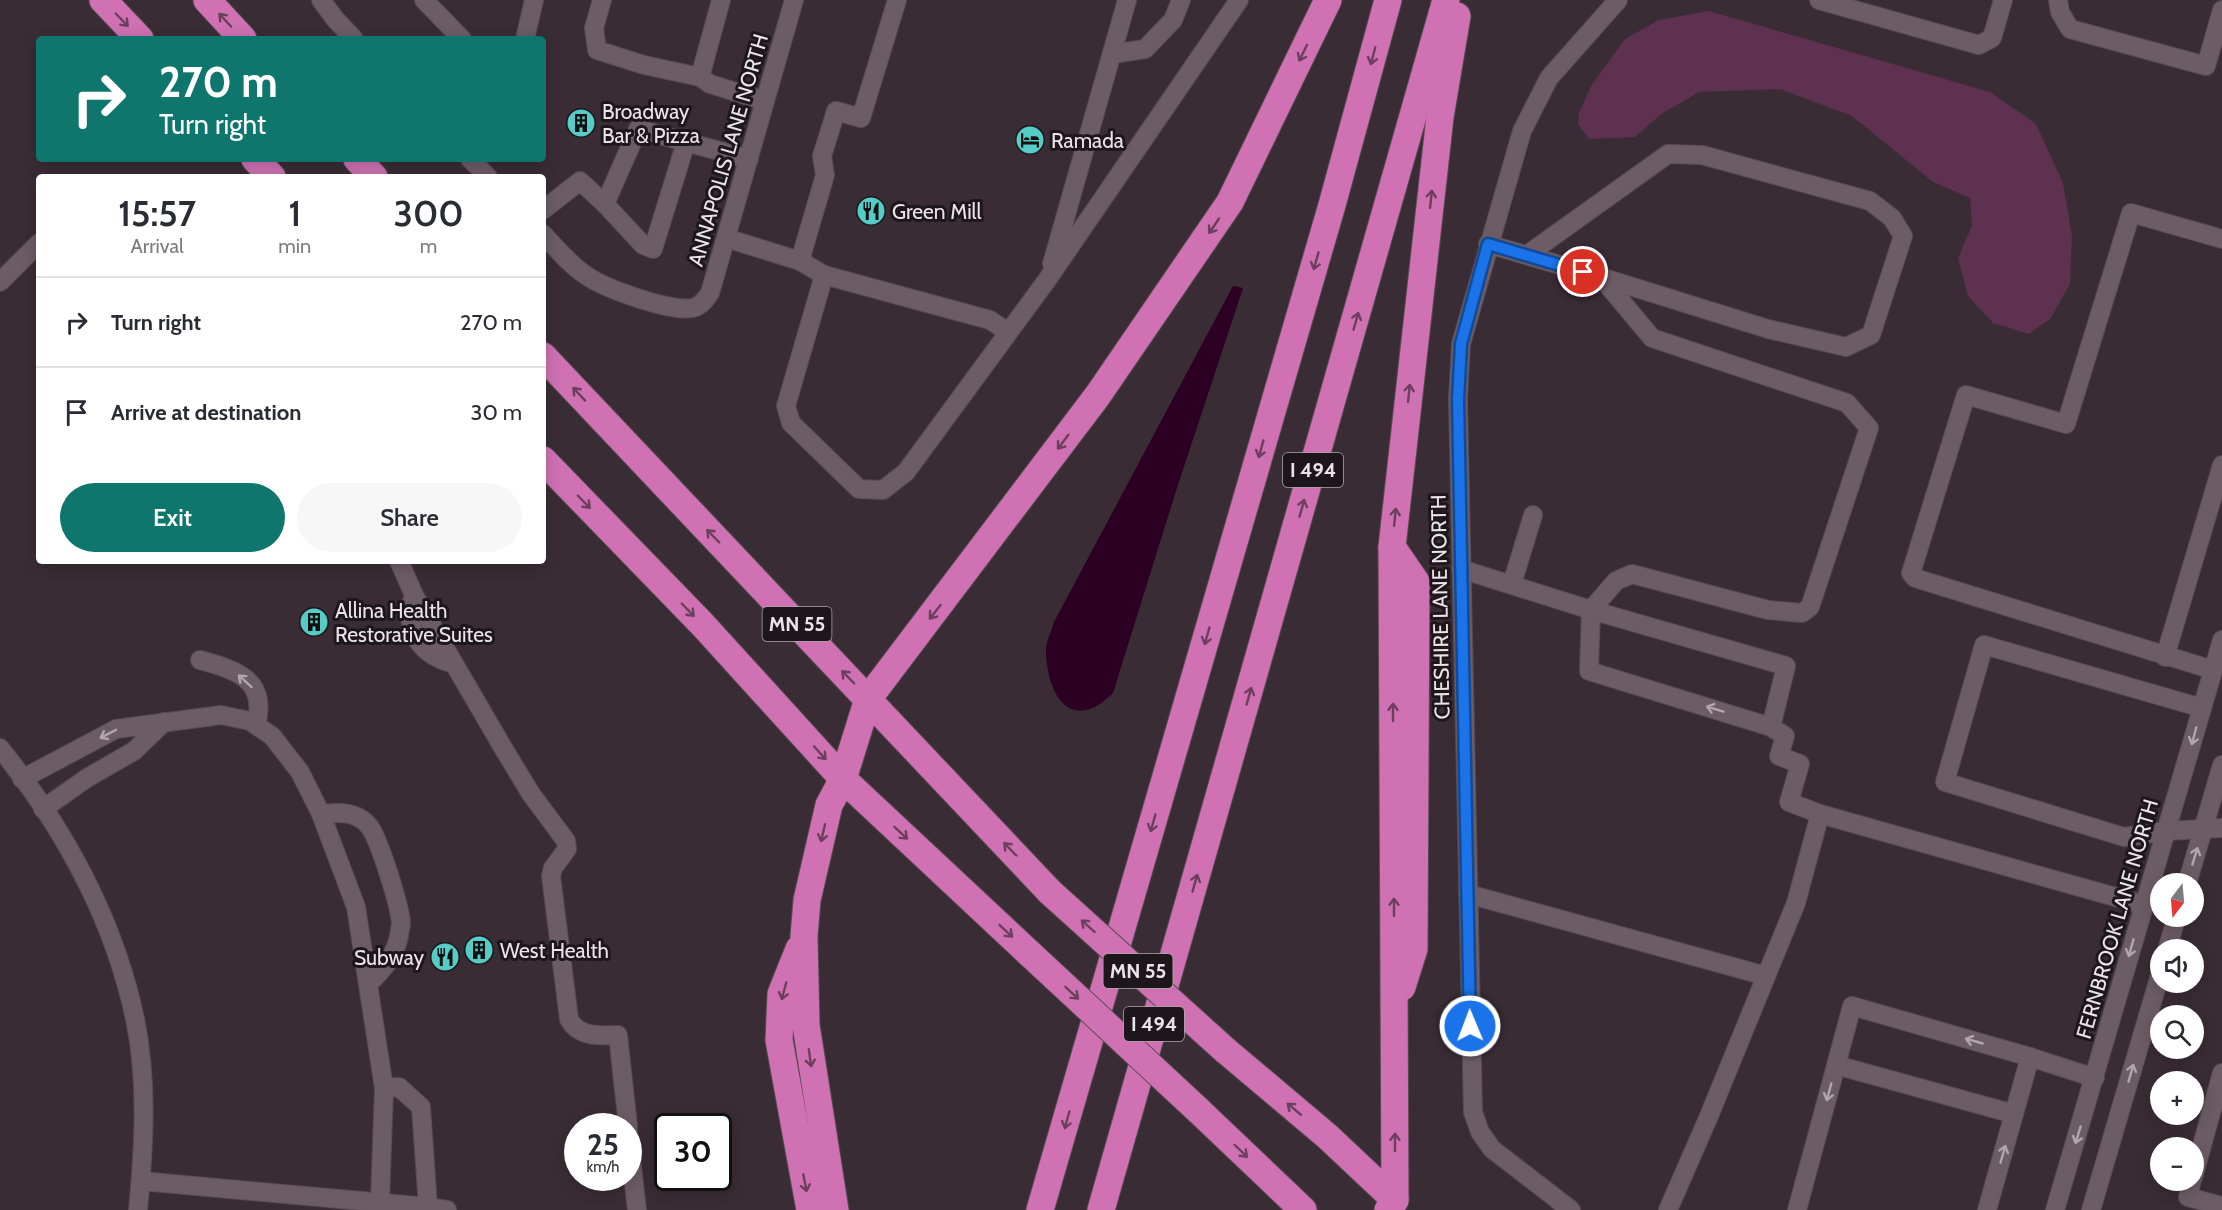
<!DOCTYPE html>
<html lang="en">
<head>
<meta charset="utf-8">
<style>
  :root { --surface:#fff; --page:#f7f7f7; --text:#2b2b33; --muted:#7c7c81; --line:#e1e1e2; --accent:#0f766e }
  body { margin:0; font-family:Cabin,sans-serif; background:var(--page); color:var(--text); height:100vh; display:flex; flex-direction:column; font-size:22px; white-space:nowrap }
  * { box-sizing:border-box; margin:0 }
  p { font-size:20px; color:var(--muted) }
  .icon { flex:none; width:33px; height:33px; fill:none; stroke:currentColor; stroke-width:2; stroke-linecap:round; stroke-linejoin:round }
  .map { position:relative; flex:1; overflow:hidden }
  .details { position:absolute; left:36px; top:174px; width:510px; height:390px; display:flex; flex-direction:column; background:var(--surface); border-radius:6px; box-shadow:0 3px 15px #0003 }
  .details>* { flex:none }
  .hud { position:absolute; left:36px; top:36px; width:510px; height:126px; border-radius:6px; box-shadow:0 3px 15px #0003; background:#0f766e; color:#fff; overflow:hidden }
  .needle { width:39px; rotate:196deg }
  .tools { position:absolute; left:2150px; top:873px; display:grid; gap:12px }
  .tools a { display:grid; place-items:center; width:54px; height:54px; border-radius:50%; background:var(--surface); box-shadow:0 3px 15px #0003; font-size:30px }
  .speed { position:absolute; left:564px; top:1113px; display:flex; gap:12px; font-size:30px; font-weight:700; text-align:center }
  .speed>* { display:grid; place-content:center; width:78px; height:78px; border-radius:50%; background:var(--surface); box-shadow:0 3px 15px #0003; line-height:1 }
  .speed small { font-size:15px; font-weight:400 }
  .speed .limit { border:3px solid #111; border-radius:9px; background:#fff; color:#111 }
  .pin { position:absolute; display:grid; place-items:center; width:51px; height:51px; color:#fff; margin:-26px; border:3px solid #fff; border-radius:50%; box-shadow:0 2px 6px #0007 }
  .me { position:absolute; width:66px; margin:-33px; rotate:359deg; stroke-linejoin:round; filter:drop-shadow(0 0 4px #0008) }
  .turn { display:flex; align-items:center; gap:21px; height:126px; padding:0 24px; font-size:27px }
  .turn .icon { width:78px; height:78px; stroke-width:2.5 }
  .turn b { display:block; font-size:42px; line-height:51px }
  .eta { display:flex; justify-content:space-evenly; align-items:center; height:102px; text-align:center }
  .eta b { font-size:36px; font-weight:600; line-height:42px }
  .cta { display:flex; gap:12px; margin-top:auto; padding:12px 24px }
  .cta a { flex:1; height:69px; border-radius:36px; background:var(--accent); color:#fff; font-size:24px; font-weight:600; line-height:69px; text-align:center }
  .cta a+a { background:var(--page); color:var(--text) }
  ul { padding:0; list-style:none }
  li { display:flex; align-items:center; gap:18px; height:90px; padding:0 24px; border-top:2px solid var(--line) }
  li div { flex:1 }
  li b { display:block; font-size:22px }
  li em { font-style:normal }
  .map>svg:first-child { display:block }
  .green { fill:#5d314f }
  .water { fill:#2c0022 }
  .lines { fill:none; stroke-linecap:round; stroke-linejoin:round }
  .minor-casing { stroke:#564b52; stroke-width:20 }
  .highway-casing { stroke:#564b52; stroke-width:29 }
  .minor { stroke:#6c5c66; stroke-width:18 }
  .highway { stroke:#cf71b3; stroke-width:27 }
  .highway-bridge-casing { stroke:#564b52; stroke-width:29; stroke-linecap:butt }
  .highway-bridge { stroke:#cf71b3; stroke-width:27 }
  .oneway { stroke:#6d3f5f }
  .oneway2 { stroke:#b2a6ae }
  .route-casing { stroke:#114b97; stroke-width:15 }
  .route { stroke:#1a73e8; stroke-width:10 }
  .labels { text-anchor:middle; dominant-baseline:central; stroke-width:6; stroke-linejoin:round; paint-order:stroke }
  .shield { fill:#1d171b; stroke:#aea6aa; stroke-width:1.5 }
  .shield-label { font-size:20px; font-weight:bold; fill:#ece3e8 }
  .poi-label { font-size:21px; fill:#ece3e8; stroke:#1d171b; text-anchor:start }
  .street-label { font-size:21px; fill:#ece3e8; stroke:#1d171b }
</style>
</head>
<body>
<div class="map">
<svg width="2222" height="1210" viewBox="0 0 2222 1210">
  <rect width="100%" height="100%" fill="#3a2c35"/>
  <polygon class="green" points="1709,11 1990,92 2036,124 2063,183 2072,236 2070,284 2050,319 2029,334 1993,323 1968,296 1958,258 1972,226 1970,198 1933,182 1852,116 1780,89 1699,92 1660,115 1635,137 1589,139 1578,124 1579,113 1591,86 1625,39 1659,20"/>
  <path class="water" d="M1233,286L1243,288L1176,491L1113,693C1105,700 1097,708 1086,710C1055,717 1045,670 1046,648C1047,640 1052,630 1054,622Z"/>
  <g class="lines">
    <g class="minor-casing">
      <g id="minor">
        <polyline points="321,0 335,19 354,39"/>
        <polyline points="424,0 462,39"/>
        <polyline points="602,0 594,28 597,50 644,65 700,77 710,84 765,101"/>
        <polyline points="1819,0 1979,45 1992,38 2003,0"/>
        <polyline points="2058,0 2060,12 2070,29 2206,66 2222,10"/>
        <polyline points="525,39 534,0"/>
        <polyline points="1112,54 1145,49 1173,20 1181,0"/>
        <polyline points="700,77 721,0"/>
        <polyline points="686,142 653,249 643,245 605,204 638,129 749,159"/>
        <polyline points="470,159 488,177"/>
        <polyline points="543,210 580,181 605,204"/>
        <path d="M543,234C557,249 570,265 587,276C606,289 670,312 693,308C701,306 705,300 710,293L794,0"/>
        <polyline points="726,238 800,261 824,275 786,406 791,423 859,489 883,490 906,472 1047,280 1239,0"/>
        <polyline points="1488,244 1601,277 1652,338 1847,403 1869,428 1810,607 1802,613 1768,610 1632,574 1616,581 1591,610 1589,671 1771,727"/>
        <polyline points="1527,255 1668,154 1702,155 1870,201 1892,218 1903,236 1871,335 1846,347 1768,329 1601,277"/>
        <polyline points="800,261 825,175 822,156 836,111 861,118 897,0"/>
        <polyline points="1052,264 1127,0"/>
        <polyline points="824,275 990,320 1008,332"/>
        <polyline points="0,282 39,243"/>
        <path d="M399,561L414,595L502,746L531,794L566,841L567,849L553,868L551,876L569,1019C578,1037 599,1036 618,1035L628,1126"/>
        <polyline points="1461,569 1591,610 1786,666 1771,727 1785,736 1779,756 1800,764 1789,802 1820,814 2144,905"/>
        <polyline points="1512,584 1533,515"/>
        <path d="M414,595C403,630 419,655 454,664"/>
        <polyline points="2165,657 2222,465"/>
        <path d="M200,660C237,670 268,680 256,725"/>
        <polyline points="2213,670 1915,578 1911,573 1966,395 2066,424 2131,213 2222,239"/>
        <polyline points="2202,708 1984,645 1945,782 2124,837 2166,831 2222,828"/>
        <path d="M0,748C63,827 114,919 135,1019C148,1082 144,1147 138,1210"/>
        <polyline points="22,779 116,729 221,715 250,721 272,736 300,772 321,814 356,907 384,1088 380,1203"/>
        <polyline points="43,809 87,778 134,751 164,722"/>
        <path d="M321,814C334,813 350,811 361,819C365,821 369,826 371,829C380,843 400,906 401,923C401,927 399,932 399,936C395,956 383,970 369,983"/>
        <polyline points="2187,884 2222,765"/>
        <polyline points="1468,894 1766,976"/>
        <polyline points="2167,950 2177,916"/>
        <polyline points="1836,1065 2014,1114"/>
        <polyline points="384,1088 399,1087 421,1107 428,1207"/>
        <polyline points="628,1132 637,1210"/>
        <polyline points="2193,1178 2222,1073"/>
        <polyline points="2192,1180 2188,1197 2222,1206"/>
        <polyline points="141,1181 428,1207 447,1210"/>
        <polyline points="1571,1210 1492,1149 1480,1132 1473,1112 1458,399 1461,344 1522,131 1549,78 1618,0"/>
        <polyline points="1668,1210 1709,1116 1796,903 1820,814"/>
        <polyline points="1797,1210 1852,1006 2030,1057 2095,1078"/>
        <polyline points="1987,1210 2030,1057"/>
        <polyline points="2055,1210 2222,640"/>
        <polyline points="2091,1210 2160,975"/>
      </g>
    </g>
    <g class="highway-casing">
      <g id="highway">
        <polyline points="103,0 140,39"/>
        <polyline points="207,0 243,39"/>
        <polyline points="255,159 272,177"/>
        <polyline points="357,159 374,177"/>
        <polyline points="543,356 1050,892"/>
        <polyline points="543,460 703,625 843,779 1029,953"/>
        <polyline points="1392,547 1416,582 1414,949 1402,987"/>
        <polyline points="799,949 781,994 779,1040 810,1210"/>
        <polyline points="1225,1050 1327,1136 1395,1200"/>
        <polyline points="1198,1110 1303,1210"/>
        <polyline points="835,1210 806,1025 804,936 807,900 829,805 843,779 868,699 1098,395 1230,202 1328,0"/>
        <polyline points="1040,1210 1332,205 1388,0"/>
        <polyline points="1101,1210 1446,0"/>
        <polyline points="1388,1210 1395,1200 1392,547 1440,117 1457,16"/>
      </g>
    </g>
    <use href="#minor" class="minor"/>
    <use href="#highway" class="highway"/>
    <g class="highway-bridge-casing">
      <g id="highway-bridge">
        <polyline points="1050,892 1225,1050"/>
        <polyline points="1029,953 1198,1110"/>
      </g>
    </g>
    <use href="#highway-bridge" class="highway-bridge"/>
  </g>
  <defs><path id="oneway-shaft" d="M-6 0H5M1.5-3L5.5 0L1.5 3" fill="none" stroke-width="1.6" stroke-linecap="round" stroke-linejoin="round" transform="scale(1.5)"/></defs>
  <g class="oneway">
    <use href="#oneway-shaft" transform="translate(122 20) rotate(46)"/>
    <use href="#oneway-shaft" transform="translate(225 20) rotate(-133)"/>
    <use href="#oneway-shaft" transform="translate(1303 53) rotate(116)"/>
    <use href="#oneway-shaft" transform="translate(1373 56) rotate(105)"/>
    <use href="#oneway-shaft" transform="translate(1431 199) rotate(-84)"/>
    <use href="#oneway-shaft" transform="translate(1214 226) rotate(124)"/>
    <use href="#oneway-shaft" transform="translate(1316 261) rotate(106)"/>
    <use href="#oneway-shaft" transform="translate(1356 321) rotate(-74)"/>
    <use href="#oneway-shaft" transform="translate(1409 393) rotate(-84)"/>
    <use href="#oneway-shaft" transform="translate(579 394) rotate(-133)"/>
    <use href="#oneway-shaft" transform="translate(1063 442) rotate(127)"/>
    <use href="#oneway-shaft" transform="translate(1261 449) rotate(106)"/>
    <use href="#oneway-shaft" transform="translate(584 502) rotate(46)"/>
    <use href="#oneway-shaft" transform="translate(1302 508) rotate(-74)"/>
    <use href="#oneway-shaft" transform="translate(1395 517) rotate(-84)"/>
    <use href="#oneway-shaft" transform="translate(713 536) rotate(-134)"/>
    <use href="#oneway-shaft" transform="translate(688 610) rotate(46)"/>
    <use href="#oneway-shaft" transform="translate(935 612) rotate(128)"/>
    <use href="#oneway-shaft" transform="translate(1207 636) rotate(106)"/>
    <use href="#oneway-shaft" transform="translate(848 677) rotate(-134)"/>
    <use href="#oneway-shaft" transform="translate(1249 696) rotate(-74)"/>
    <use href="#oneway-shaft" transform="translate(1393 712) rotate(-90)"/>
    <use href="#oneway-shaft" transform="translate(820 753) rotate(48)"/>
    <use href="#oneway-shaft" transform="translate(1153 823) rotate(106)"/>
    <use href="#oneway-shaft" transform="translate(823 833) rotate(103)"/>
    <use href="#oneway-shaft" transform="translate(901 833) rotate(43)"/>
    <use href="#oneway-shaft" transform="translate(1010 849) rotate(-134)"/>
    <use href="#oneway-shaft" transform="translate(1195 883) rotate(-74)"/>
    <use href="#oneway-shaft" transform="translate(1394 907) rotate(-90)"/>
    <use href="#oneway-shaft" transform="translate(1088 926) rotate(-138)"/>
    <use href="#oneway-shaft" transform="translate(1006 931) rotate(43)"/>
    <use href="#oneway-shaft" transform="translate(784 991) rotate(105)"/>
    <use href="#oneway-shaft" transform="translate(1072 993) rotate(43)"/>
    <use href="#oneway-shaft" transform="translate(810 1058) rotate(82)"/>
    <use href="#oneway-shaft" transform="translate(1294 1109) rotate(-140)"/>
    <use href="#oneway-shaft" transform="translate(1067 1120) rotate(106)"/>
    <use href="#oneway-shaft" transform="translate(1395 1142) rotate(-90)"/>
    <use href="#oneway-shaft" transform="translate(1241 1151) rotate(44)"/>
    <use href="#oneway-shaft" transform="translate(805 1183) rotate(79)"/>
  </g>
  <g class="oneway2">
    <use href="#oneway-shaft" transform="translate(245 681) rotate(-138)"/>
    <use href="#oneway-shaft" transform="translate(1715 709) rotate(-163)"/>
    <use href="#oneway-shaft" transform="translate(108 734) rotate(153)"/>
    <use href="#oneway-shaft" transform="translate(2194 736) rotate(105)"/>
    <use href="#oneway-shaft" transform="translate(2195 856) rotate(-73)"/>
    <use href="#oneway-shaft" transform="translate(2131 948) rotate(106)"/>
    <use href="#oneway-shaft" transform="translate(1974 1041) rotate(-164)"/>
    <use href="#oneway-shaft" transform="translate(2131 1073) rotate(-74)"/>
    <use href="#oneway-shaft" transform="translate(1829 1092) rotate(105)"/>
    <use href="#oneway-shaft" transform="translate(2078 1135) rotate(107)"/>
    <use href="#oneway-shaft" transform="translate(2003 1154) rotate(-74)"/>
  </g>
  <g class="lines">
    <g class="route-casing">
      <polyline id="route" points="1470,1026 1458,399 1461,344 1488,244 1583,272"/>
    </g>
    <use href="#route" class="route"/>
  </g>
  <defs>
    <g id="building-disc" transform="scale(1.5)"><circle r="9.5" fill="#55cdc6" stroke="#1d171b"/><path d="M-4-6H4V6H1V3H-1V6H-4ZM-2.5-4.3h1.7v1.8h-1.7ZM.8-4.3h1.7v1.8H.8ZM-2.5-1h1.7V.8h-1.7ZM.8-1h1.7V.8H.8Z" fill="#111"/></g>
    <g id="hotel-disc" transform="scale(1.5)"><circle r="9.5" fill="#55cdc6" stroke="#1d171b"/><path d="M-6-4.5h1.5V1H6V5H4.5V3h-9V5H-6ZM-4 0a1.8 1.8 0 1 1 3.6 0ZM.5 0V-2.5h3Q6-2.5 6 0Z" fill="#111"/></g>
    <g id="restaurant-disc" transform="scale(1.5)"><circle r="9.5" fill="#55cdc6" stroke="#1d171b"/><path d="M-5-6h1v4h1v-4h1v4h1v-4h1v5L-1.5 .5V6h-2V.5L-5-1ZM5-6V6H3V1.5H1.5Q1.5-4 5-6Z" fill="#111"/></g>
  </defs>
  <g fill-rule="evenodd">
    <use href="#building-disc" x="581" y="123"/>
    <use href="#hotel-disc" x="1030" y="140"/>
    <use href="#restaurant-disc" x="871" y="211"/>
    <use href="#building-disc" x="314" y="622"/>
    <use href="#building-disc" x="479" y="950"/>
    <use href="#restaurant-disc" x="445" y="957"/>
  </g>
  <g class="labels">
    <g class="shield">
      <rect x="1283" y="453" width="60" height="34" rx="4.5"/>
      <rect x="762.5" y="607" width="69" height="34" rx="4.5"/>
      <rect x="1103.5" y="954" width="69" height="34" rx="4.5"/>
      <rect x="1124" y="1007" width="60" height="34" rx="4.5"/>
    </g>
    <g class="shield-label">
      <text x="1313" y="470">I 494</text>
      <text x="797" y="624">MN 55</text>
      <text x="1138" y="971">MN 55</text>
      <text x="1154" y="1024">I 494</text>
    </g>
    <g class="poi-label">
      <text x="602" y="111">Broadway<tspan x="602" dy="24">Bar &amp; Pizza</tspan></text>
      <text x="1051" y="140">Ramada</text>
      <text x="892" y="211">Green Mill</text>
      <text x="335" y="610">Allina Health<tspan x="335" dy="24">Restorative Suites</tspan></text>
      <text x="500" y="950">West Health</text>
      <text x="424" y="957" text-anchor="end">Subway</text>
    </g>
    <g class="street-label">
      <text transform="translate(728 150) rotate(-74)">ANNAPOLIS LANE NORTH</text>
      <text transform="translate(1440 607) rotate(-91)">CHESHIRE LANE NORTH</text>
      <text transform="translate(2117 919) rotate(-74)">FERNBROOK LANE NORTH</text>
    </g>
  </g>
</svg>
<div class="tools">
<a><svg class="needle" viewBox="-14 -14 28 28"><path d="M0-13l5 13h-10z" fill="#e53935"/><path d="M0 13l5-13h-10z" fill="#7c7c81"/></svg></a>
<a><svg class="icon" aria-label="sound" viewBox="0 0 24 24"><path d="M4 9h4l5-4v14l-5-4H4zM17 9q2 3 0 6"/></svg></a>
<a><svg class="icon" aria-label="search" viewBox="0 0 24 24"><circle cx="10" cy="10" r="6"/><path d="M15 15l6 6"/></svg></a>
<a>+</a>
<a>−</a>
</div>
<div class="speed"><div>25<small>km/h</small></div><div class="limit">30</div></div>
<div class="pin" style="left:1583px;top:272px;background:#d93025"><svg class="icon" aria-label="arrive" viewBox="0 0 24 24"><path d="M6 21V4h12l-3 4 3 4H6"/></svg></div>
<svg class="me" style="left:1470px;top:1026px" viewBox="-20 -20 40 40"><circle r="17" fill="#1a73e8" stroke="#fff" stroke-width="3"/><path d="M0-11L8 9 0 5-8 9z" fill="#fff"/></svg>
<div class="hud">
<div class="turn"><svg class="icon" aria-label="right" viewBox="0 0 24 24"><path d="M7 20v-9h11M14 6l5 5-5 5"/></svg><div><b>270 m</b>Turn right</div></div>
</div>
<section class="details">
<div class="eta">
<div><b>15:57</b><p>Arrival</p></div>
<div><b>1</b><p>min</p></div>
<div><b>300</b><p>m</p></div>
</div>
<ul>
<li><svg class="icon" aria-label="right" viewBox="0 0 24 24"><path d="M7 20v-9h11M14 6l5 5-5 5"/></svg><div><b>Turn right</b></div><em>270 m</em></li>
<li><svg class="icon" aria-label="arrive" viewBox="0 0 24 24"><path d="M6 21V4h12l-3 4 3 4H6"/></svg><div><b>Arrive at destination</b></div><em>30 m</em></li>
</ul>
<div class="cta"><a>Exit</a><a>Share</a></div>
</section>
</div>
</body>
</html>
